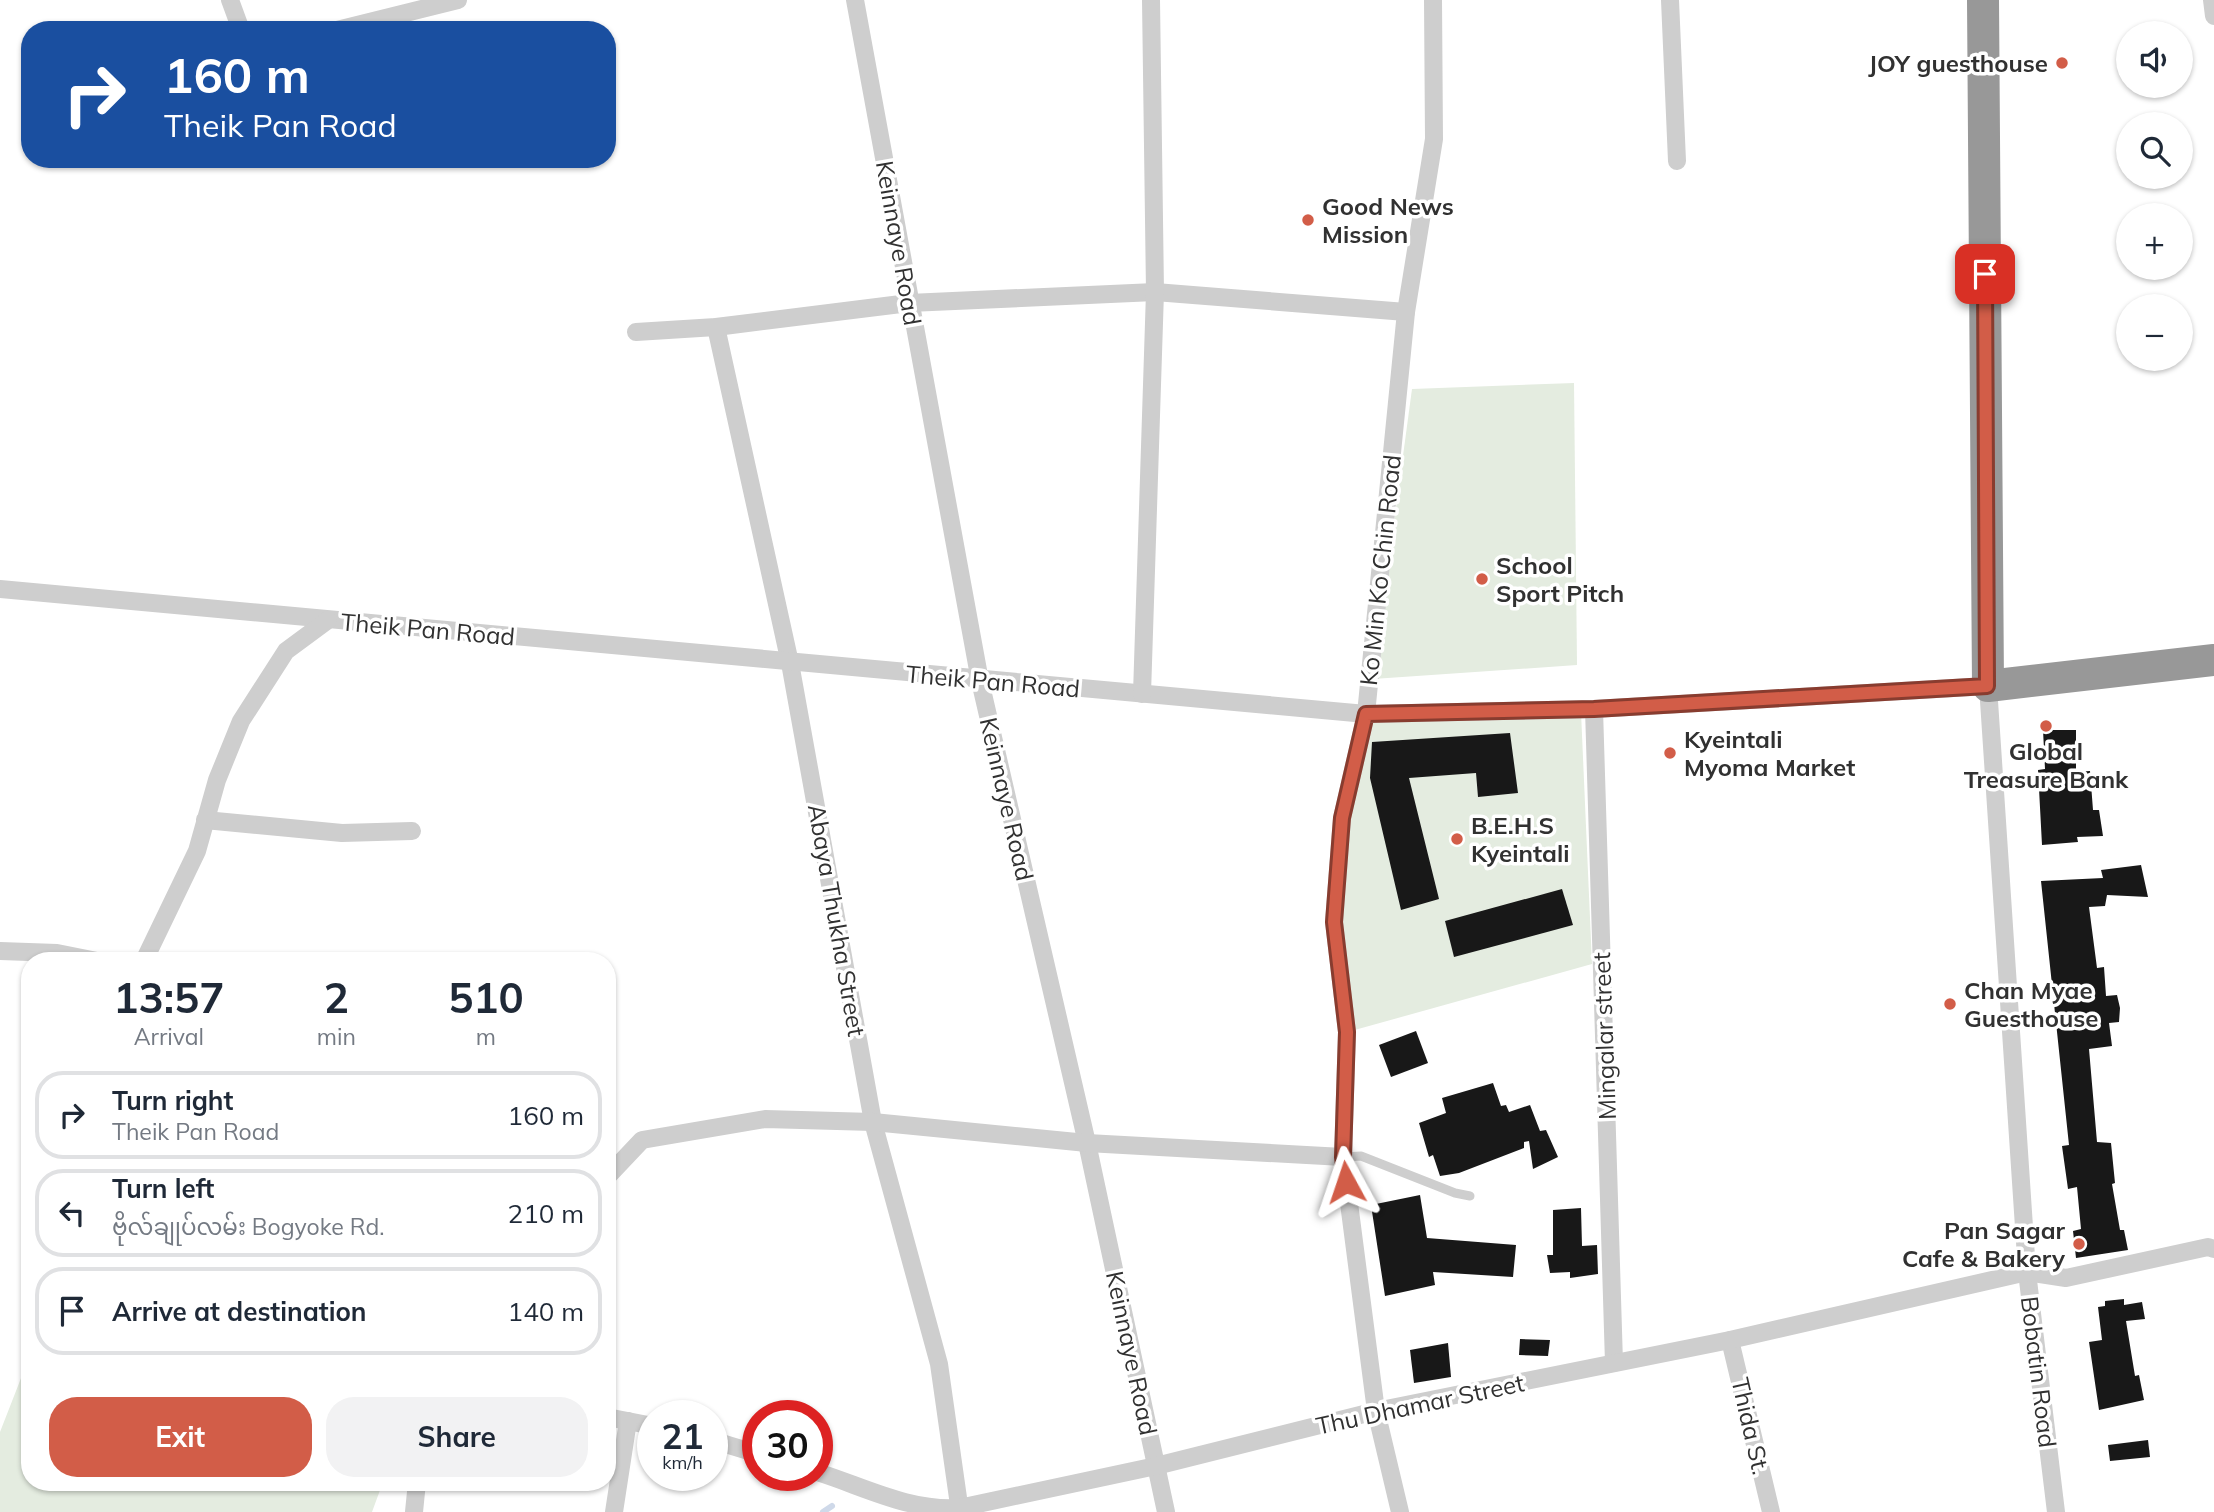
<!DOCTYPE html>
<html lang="en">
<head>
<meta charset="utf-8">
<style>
  :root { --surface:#fff; --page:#f2f2f3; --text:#1f2937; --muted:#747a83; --line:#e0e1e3; --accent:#d25d48 }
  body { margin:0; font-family:Mulish,"Noto Sans Myanmar",sans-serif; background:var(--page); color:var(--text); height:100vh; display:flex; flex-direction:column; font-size:26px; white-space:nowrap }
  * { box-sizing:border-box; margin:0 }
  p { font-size:23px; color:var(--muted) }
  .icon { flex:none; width:38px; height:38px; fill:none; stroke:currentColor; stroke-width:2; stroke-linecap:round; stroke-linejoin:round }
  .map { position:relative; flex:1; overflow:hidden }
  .drawer { position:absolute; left:21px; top:952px; width:595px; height:539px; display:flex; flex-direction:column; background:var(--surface); border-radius:28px; box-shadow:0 2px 5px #0004 }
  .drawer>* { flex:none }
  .banner { position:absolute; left:21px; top:21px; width:595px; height:147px; border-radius:28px; box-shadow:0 2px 5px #0004; background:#1a4fa0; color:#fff; overflow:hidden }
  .fabs { position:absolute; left:2116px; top:21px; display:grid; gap:14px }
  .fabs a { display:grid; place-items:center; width:77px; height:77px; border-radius:50%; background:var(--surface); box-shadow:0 2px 5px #0004; font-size:35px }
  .speed { position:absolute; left:637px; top:1400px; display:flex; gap:14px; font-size:35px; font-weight:700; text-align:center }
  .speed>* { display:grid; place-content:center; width:91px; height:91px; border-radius:50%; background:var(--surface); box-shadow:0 2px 5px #0004; line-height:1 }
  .speed small { font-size:18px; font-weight:400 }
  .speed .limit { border:10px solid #d22; background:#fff; color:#111 }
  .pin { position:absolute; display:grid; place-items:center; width:60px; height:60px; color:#fff; margin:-30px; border-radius:14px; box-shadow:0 4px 10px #0006 }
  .me { position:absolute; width:77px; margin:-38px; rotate:355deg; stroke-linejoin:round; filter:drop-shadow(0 0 5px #0008) }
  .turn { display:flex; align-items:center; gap:24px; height:147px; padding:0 28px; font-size:32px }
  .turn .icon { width:91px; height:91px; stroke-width:2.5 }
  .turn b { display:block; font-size:49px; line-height:60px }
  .eta { display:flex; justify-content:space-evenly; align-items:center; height:119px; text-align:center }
  .eta b { font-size:42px; font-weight:700; line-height:49px }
  .button { display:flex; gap:14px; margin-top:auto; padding:14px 28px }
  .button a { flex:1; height:80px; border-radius:28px; background:var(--accent); color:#fff; font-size:28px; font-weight:700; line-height:80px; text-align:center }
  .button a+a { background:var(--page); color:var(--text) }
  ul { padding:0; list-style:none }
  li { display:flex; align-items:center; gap:21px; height:88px; margin:0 14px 10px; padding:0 14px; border:4px solid var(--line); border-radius:28px }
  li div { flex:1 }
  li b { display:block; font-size:26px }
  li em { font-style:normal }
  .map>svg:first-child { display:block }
  .green { fill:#e4ece0 }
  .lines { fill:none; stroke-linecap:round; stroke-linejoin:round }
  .stream { stroke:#cfd9e9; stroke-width:6 }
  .building { fill:#181818 }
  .lane { stroke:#cecece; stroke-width:9 }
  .street { stroke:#cecece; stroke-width:18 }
  .highway { stroke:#989898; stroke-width:32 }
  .route-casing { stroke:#883c2f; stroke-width:18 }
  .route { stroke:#d25d48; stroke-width:12 }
  .poi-dot { fill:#d25d48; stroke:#fff; stroke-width:2.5 }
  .labels { text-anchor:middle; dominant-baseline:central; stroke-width:7; stroke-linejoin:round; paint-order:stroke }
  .poi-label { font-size:24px; font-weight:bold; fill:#313131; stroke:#fff; text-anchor:start }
  .street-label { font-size:24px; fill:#313131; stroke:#fff }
</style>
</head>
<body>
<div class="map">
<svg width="2214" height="1512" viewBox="0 0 2214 1512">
  <rect width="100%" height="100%" fill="#fff"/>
  <g class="green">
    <polygon points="1574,383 1577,665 1373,679 1412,389"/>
    <polygon points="1581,712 1592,964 1351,1031 1334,922 1355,723"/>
    <polygon points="30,1311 30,1482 383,1482 372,1512 0,1512 0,1432 23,1373 27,1313"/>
  </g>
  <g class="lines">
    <polyline class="stream" points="823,1512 832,1506"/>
  </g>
  <g class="building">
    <polygon points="2043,730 2076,730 2076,772 2090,771 2093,810 2099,810 2103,836 2077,837 2078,842 2042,845 2038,770 2045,769"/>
    <polygon points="1510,733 1518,793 1478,797 1476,773 1409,778 1439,899 1401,910 1370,778 1372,742"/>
    <polygon points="2141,865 2148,897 2107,895 2105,906 2089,907 2097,968 2104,967 2106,996 2117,995 2120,1008 2119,1022 2109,1023 2112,1046 2089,1049 2097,1142 2111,1143 2115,1183 2112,1184 2120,1230 2124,1230 2128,1250 2076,1258 2073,1231 2081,1229 2077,1187 2068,1189 2062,1146 2069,1145 2041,881 2103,878 2101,870"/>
    <polygon points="1562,889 1573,925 1454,957 1445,921"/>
    <polygon points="1416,1031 1428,1063 1391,1077 1379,1045"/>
    <polygon points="1493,1083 1501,1106 1506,1105 1509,1112 1530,1105 1540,1131 1546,1130 1558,1157 1533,1169 1529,1141 1524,1142 1524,1148 1459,1173 1440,1176 1433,1155 1429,1157 1419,1123 1446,1113 1442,1098"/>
    <polygon points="1420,1195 1427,1238 1516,1245 1513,1277 1433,1272 1435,1285 1385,1296 1371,1205"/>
    <polygon points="1581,1208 1582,1246 1597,1245 1598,1274 1570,1278 1570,1272 1550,1273 1547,1255 1553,1255 1553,1210"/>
    <polygon points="2124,1299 2124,1305 2142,1302 2145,1319 2126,1321 2135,1376 2139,1375 2144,1400 2099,1410 2089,1342 2102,1340 2098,1307 2105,1306 2105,1301"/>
    <polygon points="1520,1339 1550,1340 1548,1356 1519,1355"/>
    <polygon points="1448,1343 1451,1377 1414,1383 1410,1350"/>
    <polygon points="2148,1440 2150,1457 2110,1461 2108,1445"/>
  </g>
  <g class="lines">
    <polyline class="lane" points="1343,1157 1361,1156 1455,1193 1470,1196"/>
    <g class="street">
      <polyline points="230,0 241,30"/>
      <polyline points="855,0 980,681 1087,1143 1166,1512"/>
      <polyline points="1670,0 1677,161"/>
      <polyline points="2212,0 2214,16"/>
      <polyline points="337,30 458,0"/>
      <polyline points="716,327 790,663 873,1122 939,1364 960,1512"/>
      <polyline points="636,332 716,327 909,303 1155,292 1406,312"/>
      <polyline points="0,589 1366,714 1594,709 1988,686 2027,1272 2056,1512"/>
      <polyline points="1142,694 1155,292 1151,0"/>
      <polyline points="1594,709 1614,1363"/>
      <polyline points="205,820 342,833 412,831"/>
      <polyline points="0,951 57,953 97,961"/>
      <polyline points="144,961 197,851 217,780 241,721 286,651 328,620"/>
      <polyline points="607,1177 642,1140 765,1119 873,1122 1087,1143 1343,1157"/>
      <polyline points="1730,1340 1771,1512"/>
      <polyline points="607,1417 653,1426"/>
      <polyline points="712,1440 758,1454"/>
      <path d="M817,1472C865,1487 908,1511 959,1508L1156,1466L1376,1411L1730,1340L2027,1272L2066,1278L2208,1247L2214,1249"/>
      <polyline points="414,1512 417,1482"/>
      <polyline points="614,1512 628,1421"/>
      <polyline points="1400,1512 1376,1411 1343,1157 1347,1032 1334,922 1342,818 1366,714 1406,312 1434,139 1433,0"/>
    </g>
    <polyline class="highway" points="1983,0 1988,686 2214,660"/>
  </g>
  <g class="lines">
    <g class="route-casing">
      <polyline id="route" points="1346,1182 1343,1157 1347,1032 1334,922 1342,818 1366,714 1594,709 1987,686 1985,274"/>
    </g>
    <use href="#route" class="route"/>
  </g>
  <g class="poi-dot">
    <circle cx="2062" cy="63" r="7"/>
    <circle cx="1308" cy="220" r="7"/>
    <circle cx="1482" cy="579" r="7"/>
    <circle cx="2046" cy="726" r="7"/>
    <circle cx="1670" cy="753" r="7"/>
    <circle cx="1457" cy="839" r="7"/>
    <circle cx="1950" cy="1004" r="7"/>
    <circle cx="2079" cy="1244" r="7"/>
  </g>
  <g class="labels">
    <g class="poi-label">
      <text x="2048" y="63" text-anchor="end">JOY guesthouse</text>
      <text x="1322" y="206">Good News<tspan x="1322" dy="28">Mission</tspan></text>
      <text x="1496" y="565">School<tspan x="1496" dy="28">Sport Pitch</tspan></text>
      <text x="1684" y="739">Kyeintali<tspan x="1684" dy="28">Myoma Market</tspan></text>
      <text x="2046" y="751" text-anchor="middle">Global<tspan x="2046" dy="28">Treasure Bank</tspan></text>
      <text x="1471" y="825">B.E.H.S<tspan x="1471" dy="28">Kyeintali</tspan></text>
      <text x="1964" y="990">Chan Myae<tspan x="1964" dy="28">Guesthouse</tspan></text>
      <text x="2065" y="1230" text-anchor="end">Pan Sagar<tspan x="2065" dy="28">Cafe &amp; Bakery</tspan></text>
    </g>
    <g class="street-label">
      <text transform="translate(899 243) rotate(80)">Keinnaye Road</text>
      <text transform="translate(1380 570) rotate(-84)">Ko Min Ko Chin Road</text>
      <text transform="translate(428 629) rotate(5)">Theik Pan Road</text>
      <text transform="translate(993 681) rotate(5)">Theik Pan Road</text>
      <text transform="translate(1007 799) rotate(77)">Keinnaye Road</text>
      <text transform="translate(837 920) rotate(80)">Abaya Thukha Street</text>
      <text transform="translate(1604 1036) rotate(-92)">Mingalar street</text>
      <text transform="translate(1132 1353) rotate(78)">Keinnaye Road</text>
      <text transform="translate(2039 1372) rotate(83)">Bobatin Road</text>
      <text transform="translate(1420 1404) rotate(-12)">Thu Dhamar Street</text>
      <text transform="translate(1751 1426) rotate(77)">Thida St.</text>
    </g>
  </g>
</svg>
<div class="fabs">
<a><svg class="icon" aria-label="sound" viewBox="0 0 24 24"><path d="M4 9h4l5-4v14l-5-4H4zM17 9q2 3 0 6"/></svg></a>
<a><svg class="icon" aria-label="search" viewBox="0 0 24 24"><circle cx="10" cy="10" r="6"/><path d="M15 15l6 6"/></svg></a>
<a>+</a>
<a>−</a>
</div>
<div class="speed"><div>21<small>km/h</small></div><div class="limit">30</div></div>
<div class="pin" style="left:1985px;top:274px;background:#d93025"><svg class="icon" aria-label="arrive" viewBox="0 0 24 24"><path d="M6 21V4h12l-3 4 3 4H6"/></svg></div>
<svg class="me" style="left:1346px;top:1182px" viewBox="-20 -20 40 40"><path d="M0-17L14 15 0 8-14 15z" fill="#d25d48" stroke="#fff" stroke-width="4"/></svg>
<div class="banner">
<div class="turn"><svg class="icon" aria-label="right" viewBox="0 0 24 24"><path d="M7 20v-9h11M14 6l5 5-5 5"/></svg><div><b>160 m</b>Theik Pan Road</div></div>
</div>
<section class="drawer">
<div class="eta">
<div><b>13:57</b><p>Arrival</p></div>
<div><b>2</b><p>min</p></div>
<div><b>510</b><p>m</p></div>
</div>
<ul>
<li><svg class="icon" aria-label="right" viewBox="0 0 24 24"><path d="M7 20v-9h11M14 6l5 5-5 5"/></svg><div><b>Turn right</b><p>Theik Pan Road</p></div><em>160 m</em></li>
<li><svg class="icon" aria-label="left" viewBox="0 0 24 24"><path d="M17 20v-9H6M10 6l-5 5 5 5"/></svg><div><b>Turn left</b><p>ဗိုလ်ချုပ်လမ်း Bogyoke Rd.</p></div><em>210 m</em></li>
<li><svg class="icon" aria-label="arrive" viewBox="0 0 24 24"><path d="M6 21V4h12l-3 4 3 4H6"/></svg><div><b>Arrive at destination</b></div><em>140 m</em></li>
</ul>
<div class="button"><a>Exit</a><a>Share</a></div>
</section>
</div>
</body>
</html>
